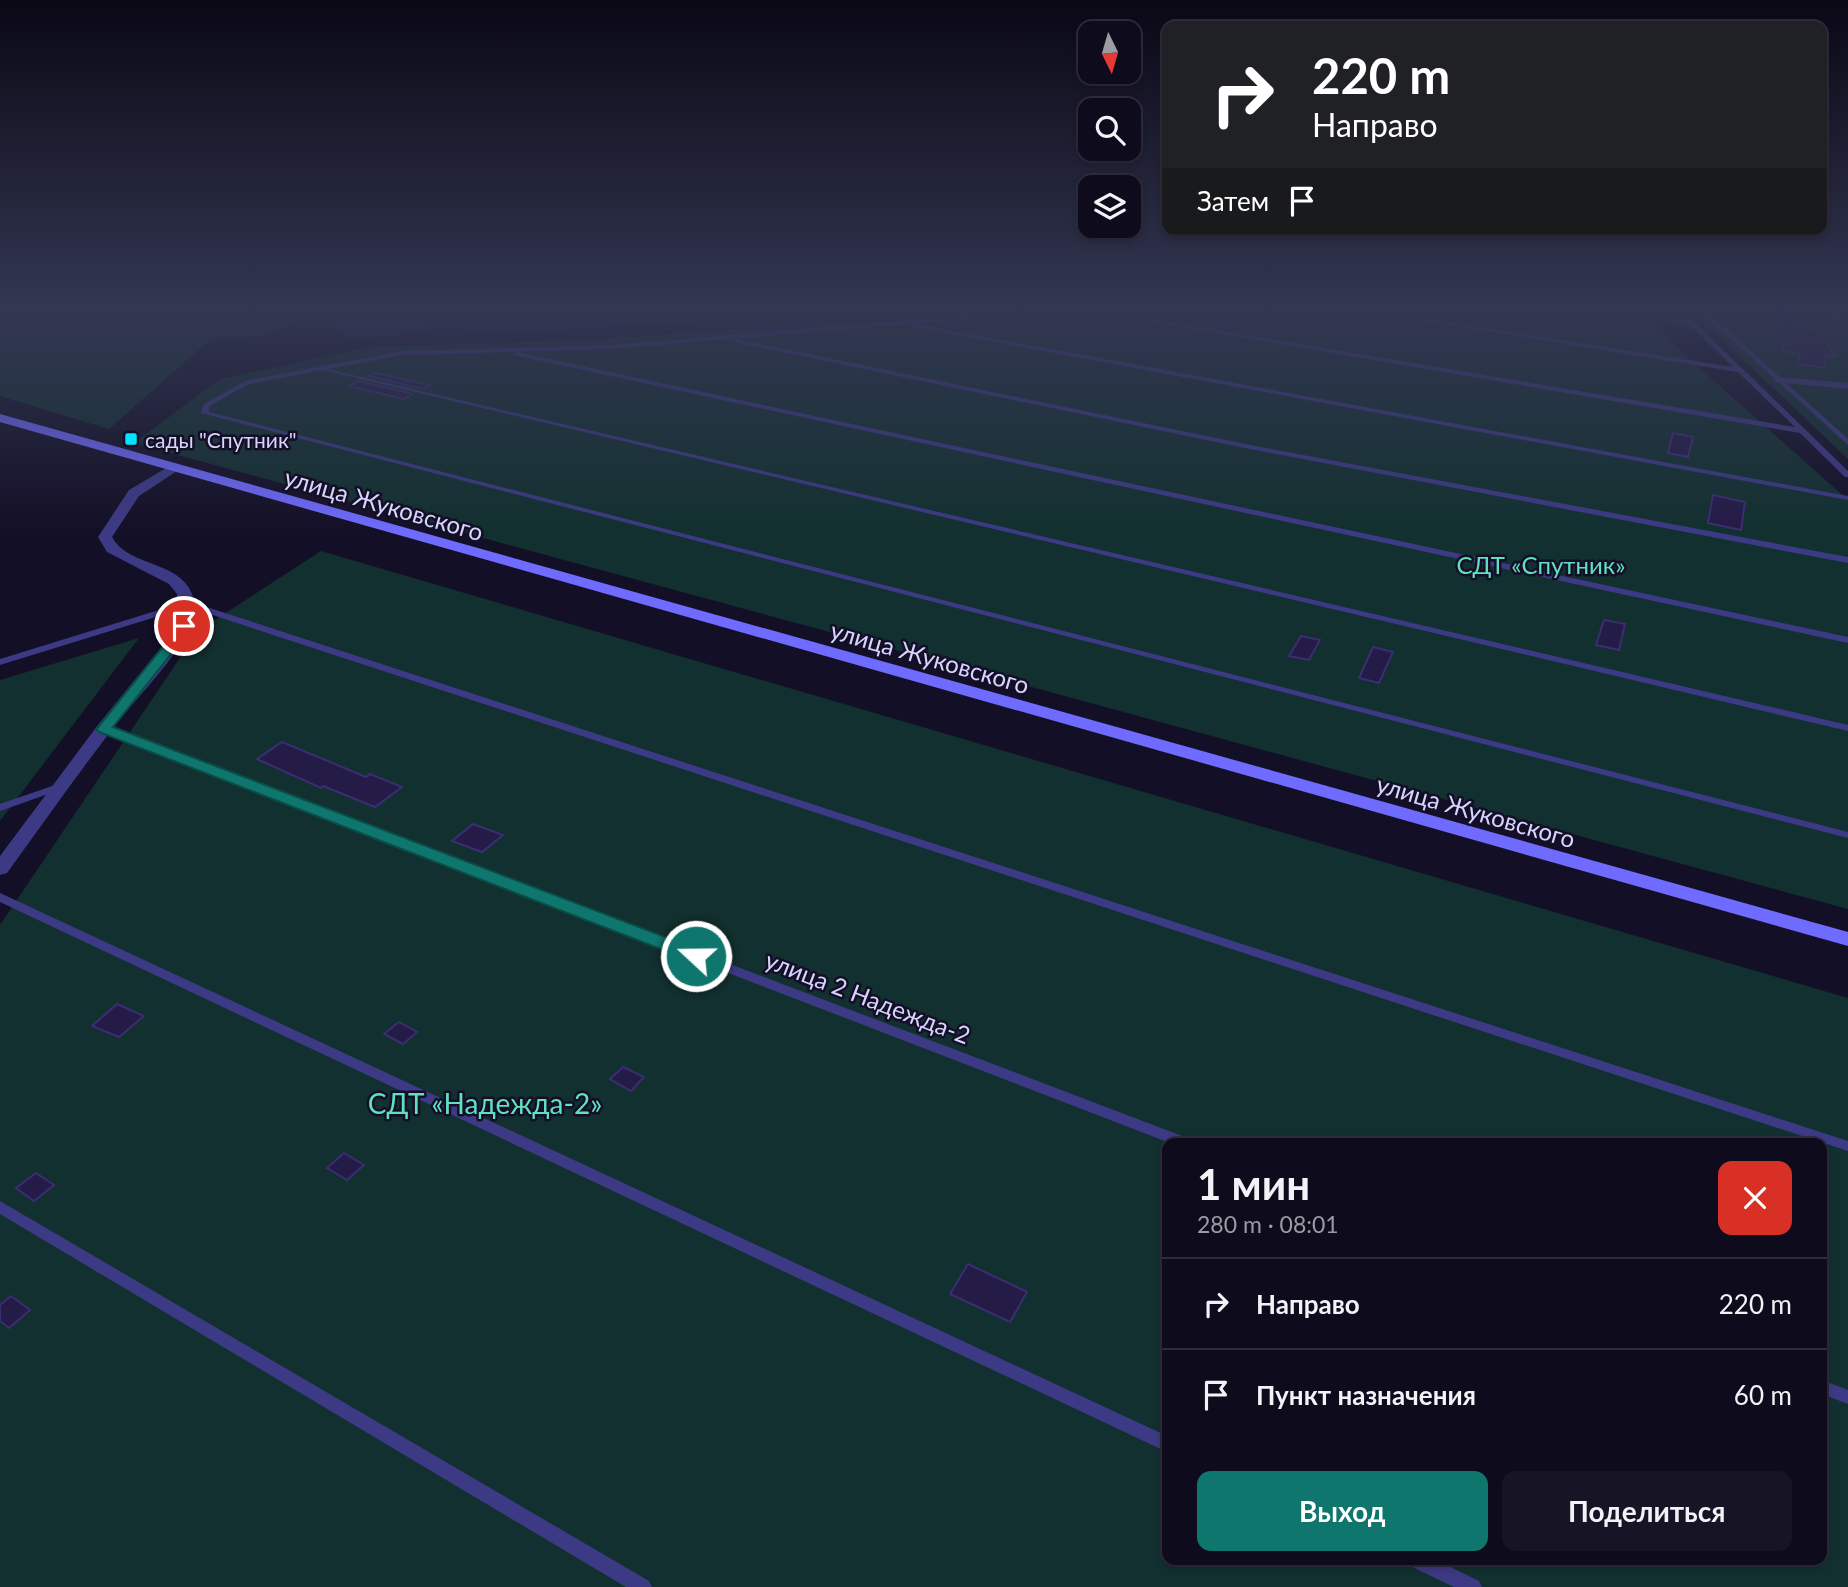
<!DOCTYPE html>
<html lang="ru">
<head>
<meta charset="utf-8">
<style>
  :root { --surface:#0e0b1c; --page:#171425; --text:#f1f3f6; --muted:#9b9ba3; --line:#2e2b3b; --accent:#0f766e }
  body { margin:0; font-family:Lato,sans-serif; background:var(--page); color:var(--text); height:100vh; display:flex; flex-direction:column; font-size:26px; white-space:nowrap }
  * { box-sizing:border-box; margin:0 }
  p { font-size:23px; color:var(--muted) }
  .icon { flex:none; width:38px; height:38px; fill:none; stroke:currentColor; stroke-width:2; stroke-linecap:round; stroke-linejoin:round }
  .map { position:relative; flex:1; overflow:hidden }
  .sheet { position:absolute; left:1162px; top:1138px; width:665px; height:427px; display:flex; flex-direction:column; background:var(--surface); border-radius:14px; box-shadow:0 4px 10px #0003,0 0 0 2px var(--line) }
  .sheet>* { flex:none }
  .guide { position:absolute; left:1162px; top:21px; width:665px; height:214px; border-radius:14px; box-shadow:0 4px 10px #0003,0 0 0 2px var(--line); background:#202124; color:#fff; overflow:hidden }
  .needle { width:46px; rotate:175deg }
  .buttons { position:absolute; left:1078px; top:21px; display:grid; gap:14px }
  .buttons a { display:grid; place-items:center; width:63px; height:63px; border-radius:14px; background:var(--surface); box-shadow:0 4px 10px #0003,0 0 0 2px var(--line); font-size:35px }
  .pin { position:absolute; display:grid; place-items:center; width:60px; height:60px; color:#fff; margin:-30px; border:4px solid #fff; border-radius:50%; box-shadow:0 2px 7px #0007 }
  .me { position:absolute; width:77px; margin:-38px; rotate:291deg; stroke-linejoin:round; filter:drop-shadow(0 0 5px #0008) }
  .turn { display:flex; align-items:center; gap:24px; height:147px; padding:0 35px; font-size:32px }
  .turn .icon { width:91px; height:91px; stroke-width:2.5 }
  .turn b { display:block; font-size:49px; line-height:60px }
  .then { display:flex; align-items:center; height:66px; padding:0 35px; background:#0003; gap:14px; font-size:26px }
  .round { display:grid; place-items:center; flex:none; width:74px; height:74px; border-radius:14px; background:var(--page) }
  .headline { display:flex; align-items:center; justify-content:space-between; height:119px; padding:0 35px }
  h1 { font-size:42px; font-weight:700; line-height:52px }
  .button { display:flex; gap:14px; margin-top:auto; padding:14px 35px }
  .button a { flex:1; height:80px; border-radius:14px; background:var(--accent); color:#fff; font-size:28px; font-weight:700; line-height:80px; text-align:center }
  .button a+a { background:var(--page); color:var(--text) }
  ul { padding:0; list-style:none }
  li { display:flex; align-items:center; gap:21px; height:91px; padding:0 35px; border-top:2px solid var(--line) }
  li div { flex:1 }
  li b { display:block; font-size:26px }
  li em { font-style:normal }
  .map>svg:first-child { display:block }
  .green { fill:#12302f; fill-rule:evenodd }
  .water { fill:#0c2248 }
  .building { fill:#241b47; stroke:#3b2d73; stroke-width:2 }
  .lines { fill:none; stroke-linecap:round; stroke-linejoin:round }
  .service { fill:#3d3a85; fill-rule:evenodd }
  .minor { fill:#3d3a85; fill-rule:evenodd }
  .secondary { fill:#6f6bff; fill-rule:evenodd }
  .route { fill:#0f766e; stroke:#0a4d48; stroke-width:2 }
  .poi-dot { fill:#00e5ff; stroke:#130f26; stroke-width:2.5 }
  .labels { text-anchor:middle; dominant-baseline:central; stroke-width:5; stroke-linejoin:round; paint-order:stroke }
  .far-poi-label { font-size:21px; fill:#d9d4ff; stroke:#130f26; text-anchor:start }
  .street-label { font-size:24px; fill:#d9d4ff; stroke:#130f26 }
  .park-label { font-size:24px; fill:#5fe0c0; stroke:#130f26 }
  .near-park-label { font-size:28px; fill:#5fe0c0; stroke:#130f26 }
</style>
</head>
<body>
<div class="map">
<svg width="1848" height="1587" viewBox="0 0 1848 1587">
  <rect width="100%" height="100%" fill="#130f26"/>
  <g class="green">
    <polygon points="0,311 327,311 262,336 212,338 109,429 0,396"/>
    <polygon points="975,311 1642,311 1696,365 1848,500 1848,909 134,443 220,379 370,347 587,340"/>
    <polygon points="1692,311 1848,311 1848,459"/>
    <path d="M321,551L1848,998V1587H0V925L198,631ZM1167,1143H1822V1559H1167Z"/>
    <polygon points="139,638 0,821 0,680"/>
  </g>
  <polygon class="water" points="328,311 385,311 397,321 559,324 760,311 860,311 546,330 437,328 400,332 399,336 344,337"/>
  <g class="building">
    <polygon points="1777,315 1797,317 1807,329 1816,330 1836,356 1826,356 1825,368 1798,364 1800,354 1783,351 1784,341 1775,340"/>
    <polygon points="376,373 430,385 423,389 369,376"/>
    <polygon points="359,381 413,394 404,399 349,386"/>
    <polygon points="1673,433 1693,437 1688,457 1668,453"/>
    <polygon points="1713,495 1745,502 1741,530 1708,523"/>
    <polygon points="1604,620 1625,624 1619,650 1596,645"/>
    <polygon points="1301,636 1320,640 1309,660 1289,656"/>
    <polygon points="1373,647 1393,652 1379,683 1359,678"/>
    <polygon points="282,742 366,777 370,774 402,787 375,807 323,786 321,788 257,759"/>
    <polygon points="473,824 503,835 482,852 452,841"/>
    <polygon points="117,1004 144,1016 119,1037 92,1026"/>
    <polygon points="399,1022 417,1032 403,1044 384,1034"/>
    <polygon points="623,1067 644,1077 631,1091 610,1079"/>
    <polygon points="344,1153 364,1165 347,1180 327,1168"/>
    <polygon points="36,1173 54,1185 34,1201 16,1188"/>
    <polygon points="968,1264 1027,1292 1010,1322 950,1294"/>
    <polygon points="11,1296 30,1310 9,1328 0,1321 0,1305"/>
  </g>
  <g class="lines">
    <g class="service">
      <polygon points="999,311 1012,311 982,318 610,349 402,355 328,369 1848,725 1848,731 322,370 249,384 209,406 209,412 1848,832 1848,838 201,413 204,404 245,381 402,351 610,345 982,314"/>
      <polygon points="1088,311 1102,311 1795,427 1738,372 1362,311 1377,311 1733,367 1690,325 1606,311 1621,311 1686,321 1676,311 1683,311 1848,471 1848,477 1845,477 1800,433"/>
      <polygon points="1700,311 1707,311 1848,439 1848,445"/>
      <polygon points="1826,311 1833,311 1848,323 1848,328"/>
      <polygon points="915,324 1848,496 1848,500 913,327 912,326"/>
      <polygon points="736,339 1245,444 1848,557 1848,563 1245,448 734,342 734,340"/>
      <polygon points="516,352 1848,637 1848,643 514,355 513,354"/>
      <polygon points="188,601 1848,1141 1848,1151 188,607 0,665 0,659"/>
      <polygon points="104,726 1190,1139 1192,1143 1170,1143 100,731 99,729 100,727"/>
      <polygon points="61,783 65,784 66,786 65,788 0,811 0,804"/>
      <polygon points="0,893 1167,1436 1167,1452 0,902"/>
      <polygon points="0,1201 649,1581 652,1587 626,1587 0,1214"/>
      <polygon points="1822,1380 1848,1390 1848,1404 1822,1394"/>
      <polygon points="1405,1559 1434,1559 1479,1581 1482,1587 1454,1587 1408,1565"/>
    </g>
    <g class="minor">
      <polygon points="1780,377 1848,383 1848,389 1776,382 1774,380"/>
      <path d="M173,464L179,468L177,471L139,496L112,537C128,567 179,560 192,594C197,608 190,628 183,640C165,670 132,703 110,732C75,778 41,826 7,873L0,875V856L98,725L169,638L178,613L177,594L169,584L107,552L98,537L129,490Z"/>
    </g>
    <polygon class="secondary" points="0,414 1848,932 1848,946 0,422"/>
  </g>
  <linearGradient id="sky" x2="0" y2="1"><stop stop-color="#0a0815"/><stop offset="0.58" stop-color="#333752"/><stop offset="1" stop-color="#333752" stop-opacity="0"/></linearGradient>
  <rect width="1848" height="533" fill="url(#sky)"/>
  <polygon class="route" points="184,622 190,626 183,639 113,727 702,951 705,956 702,960 689,960 99,732 96,729 99,726 170,638 179,623"/>
  <rect class="poi-dot" x="124" y="432" width="14" height="14" rx="3.5"/>
  <g class="labels">
    <g class="far-poi-label">
      <text x="145" y="439">сады "Спутник"</text>
    </g>
    <g class="street-label">
      <text transform="translate(384 504) rotate(16)">улица Жуковского</text>
      <text transform="translate(930 657) rotate(16)">улица Жуковского</text>
      <text transform="translate(1476 811) rotate(16)">улица Жуковского</text>
      <text transform="translate(868 997) rotate(21)">улица 2 Надежда-2</text>
    </g>
    <g class="park-label">
      <text x="1541" y="564">СДТ «Спутник»</text>
    </g>
    <g class="near-park-label">
      <text x="485" y="1103">СДТ «Надежда-2»</text>
    </g>
  </g>
</svg>
<div class="buttons">
<a><svg class="needle" viewBox="-14 -14 28 28"><path d="M0-13l5 13h-10z" fill="#e53935"/><path d="M0 13l5-13h-10z" fill="#9b9ba3"/></svg></a>
<a><svg class="icon" aria-label="search" viewBox="0 0 24 24"><circle cx="10" cy="10" r="6"/><path d="M15 15l6 6"/></svg></a>
<a><svg class="icon" aria-label="layers" viewBox="0 0 24 24"><path d="M12 4l9 5-9 5-9-5zM3 14l9 5 9-5"/></svg></a>
</div>
<div class="pin" style="left:184px;top:626px;background:#d93025"><svg class="icon" aria-label="arrive" viewBox="0 0 24 24"><path d="M6 21V4h12l-3 4 3 4H6"/></svg></div>
<svg class="me" style="left:696px;top:956px" viewBox="-20 -20 40 40"><circle r="17" fill="#0f766e" stroke="#fff" stroke-width="3"/><path d="M0-11L8 9 0 5-8 9z" fill="#fff"/></svg>
<div class="guide">
<div class="turn"><svg class="icon" aria-label="right" viewBox="0 0 24 24"><path d="M7 20v-9h11M14 6l5 5-5 5"/></svg><div><b>220 m</b>Направо</div></div>
<div class="then">Затем<svg class="icon" aria-label="arrive" viewBox="0 0 24 24"><path d="M6 21V4h12l-3 4 3 4H6"/></svg></div>
</div>
<section class="sheet">
<div class="headline"><div><h1>1 мин</h1><p>280 m · 08:01</p></div><a class="round" style="background:#d93025;color:#fff"><svg class="icon" aria-label="close" viewBox="0 0 24 24"><path d="M6 6l12 12M18 6L6 18"/></svg></a></div>
<ul>
<li><svg class="icon" aria-label="right" viewBox="0 0 24 24"><path d="M7 20v-9h11M14 6l5 5-5 5"/></svg><div><b>Направо</b></div><em>220 m</em></li>
<li><svg class="icon" aria-label="arrive" viewBox="0 0 24 24"><path d="M6 21V4h12l-3 4 3 4H6"/></svg><div><b>Пункт назначения</b></div><em>60 m</em></li>
</ul>
<div class="button"><a>Выход</a><a>Поделиться</a></div>
</section>
</div>
</body>
</html>
